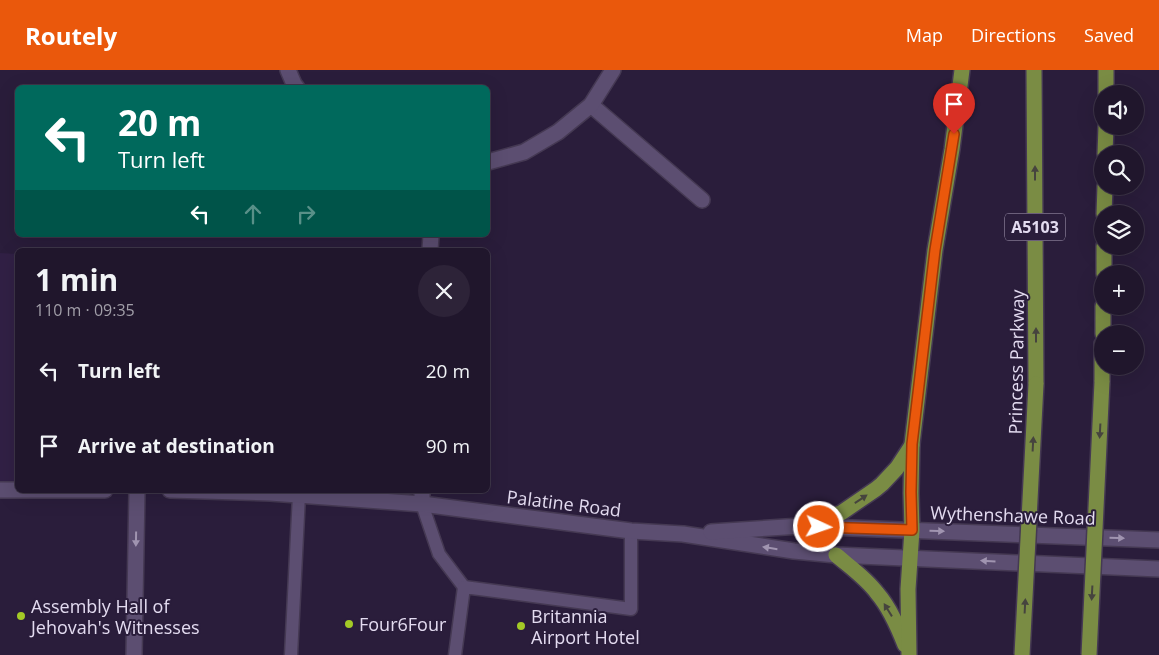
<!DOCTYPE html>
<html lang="en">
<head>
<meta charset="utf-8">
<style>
  :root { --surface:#20162c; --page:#2d2338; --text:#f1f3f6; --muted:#a29fa9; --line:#3d3548; --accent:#ea580c }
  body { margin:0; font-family:"Open Sans",sans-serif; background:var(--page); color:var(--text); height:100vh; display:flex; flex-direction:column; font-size:19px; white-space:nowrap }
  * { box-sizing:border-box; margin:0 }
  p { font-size:16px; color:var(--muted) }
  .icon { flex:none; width:28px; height:28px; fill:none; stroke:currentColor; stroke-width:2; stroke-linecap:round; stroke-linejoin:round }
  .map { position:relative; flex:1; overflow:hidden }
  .details { position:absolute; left:15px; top:178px; width:475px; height:245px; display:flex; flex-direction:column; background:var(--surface); border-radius:8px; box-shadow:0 5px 20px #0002,0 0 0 1px var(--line) }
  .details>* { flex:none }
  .hud { position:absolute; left:15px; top:15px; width:475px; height:152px; border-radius:8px; box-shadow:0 5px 20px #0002,0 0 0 1px var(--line); background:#00695c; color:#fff; overflow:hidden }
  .fabs { position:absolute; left:1094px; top:15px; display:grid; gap:10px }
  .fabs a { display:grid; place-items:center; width:50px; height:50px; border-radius:50%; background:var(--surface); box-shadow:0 5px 20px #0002,0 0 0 1px var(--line); font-size:25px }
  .pin { position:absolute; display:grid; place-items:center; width:42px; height:42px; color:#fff; margin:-51px -21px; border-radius:50% 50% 50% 0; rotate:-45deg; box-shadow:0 0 5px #0007 }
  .pin .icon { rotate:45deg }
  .me { position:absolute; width:55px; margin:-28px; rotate:93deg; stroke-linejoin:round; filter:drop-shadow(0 0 4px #0008) }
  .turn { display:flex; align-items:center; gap:18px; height:105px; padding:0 20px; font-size:22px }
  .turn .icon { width:65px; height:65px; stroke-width:2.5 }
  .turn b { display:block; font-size:35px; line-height:42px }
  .lanes { display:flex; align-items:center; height:48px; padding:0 20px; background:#0003; justify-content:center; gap:25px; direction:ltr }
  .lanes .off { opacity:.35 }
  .round { display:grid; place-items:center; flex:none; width:52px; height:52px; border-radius:26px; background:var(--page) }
  .overview { display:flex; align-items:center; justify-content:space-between; height:85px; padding:0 20px }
  h1 { font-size:30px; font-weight:700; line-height:38px }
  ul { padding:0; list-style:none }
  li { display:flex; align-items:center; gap:15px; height:75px; padding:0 20px }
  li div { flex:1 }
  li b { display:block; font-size:19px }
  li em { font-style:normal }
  header { display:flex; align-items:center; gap:30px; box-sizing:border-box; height:70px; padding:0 25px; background:var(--accent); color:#fff }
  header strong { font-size:24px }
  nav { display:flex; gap:28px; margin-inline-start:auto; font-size:18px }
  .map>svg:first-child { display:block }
  .built { fill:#312045 }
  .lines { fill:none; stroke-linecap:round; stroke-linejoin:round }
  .service-casing { stroke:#453953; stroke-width:15 }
  .minor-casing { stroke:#453953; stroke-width:18 }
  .secondary-casing { stroke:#453953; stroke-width:18 }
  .trunk-casing { stroke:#453953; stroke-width:18 }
  .service { stroke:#5c4e71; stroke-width:12 }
  .minor { stroke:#5c4e71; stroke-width:15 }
  .secondary { stroke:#5c4e71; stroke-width:15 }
  .trunk { stroke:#7a8c44; stroke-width:15 }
  .trunk-bridge-casing { stroke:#453953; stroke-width:18; stroke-linecap:butt }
  .trunk-bridge { stroke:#7a8c44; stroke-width:15 }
  .oneway { fill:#46443e }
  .oneway2 { fill:#a094b0 }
  .route-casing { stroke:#983908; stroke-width:12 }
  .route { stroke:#ea580c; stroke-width:9 }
  .poi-dot { fill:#a3c926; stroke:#2a1d3b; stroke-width:2 }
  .labels { text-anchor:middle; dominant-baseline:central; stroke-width:4; stroke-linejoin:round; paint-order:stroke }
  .shield { fill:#2a1d3b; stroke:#aca2ba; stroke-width:1 }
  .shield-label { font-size:16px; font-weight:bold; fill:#e3dbf0 }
  .street-label { font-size:18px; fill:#e3dbf0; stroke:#2a1d3b }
  .poi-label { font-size:18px; fill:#e3dbf0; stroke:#2a1d3b; text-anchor:start }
</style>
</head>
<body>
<header>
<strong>Routely</strong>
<nav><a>Map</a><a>Directions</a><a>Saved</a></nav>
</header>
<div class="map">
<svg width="1159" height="585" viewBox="0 0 1159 585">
  <rect width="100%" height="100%" fill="#2a1d3b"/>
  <polygon class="built" points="0,183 17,184 17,420 0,420"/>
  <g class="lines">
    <g class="service-casing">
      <g id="service">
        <polyline points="422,434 439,484 464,517"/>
        <polyline points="291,585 299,425"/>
        <polyline points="455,585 464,517 631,539 631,461"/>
      </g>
    </g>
    <g class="minor-casing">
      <g id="minor">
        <polyline points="288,0 294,14 297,18"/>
        <polyline points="591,35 702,130"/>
        <polyline points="488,92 524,82 558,62 591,35 613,0"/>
        <polyline points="430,180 431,165"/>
        <polyline points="422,434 422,420"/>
        <polyline points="134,585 137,420"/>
      </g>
    </g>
    <g class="secondary-casing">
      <g id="secondary">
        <polyline points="0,420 105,420"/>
        <polyline points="170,420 270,423 422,434 631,461 683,464 794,481 836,485 1159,499"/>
        <polyline points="711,462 801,456 1159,470"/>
      </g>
    </g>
    <g class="trunk-casing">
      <g id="trunk">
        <polyline points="1034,0 1036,314"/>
        <polyline points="1106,24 1106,0"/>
        <polyline points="1105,84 1106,56"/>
        <polyline points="1104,144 1105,116"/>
        <polyline points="1104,204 1104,176"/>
        <polyline points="1103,264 1103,236"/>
        <polyline points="1102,312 1102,274"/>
        <polyline points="801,456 841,443 876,419 882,414 897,398 912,375"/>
        <path d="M836,485C850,497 866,508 877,523C890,538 898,557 905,575"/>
        <polyline points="909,585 908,519 912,460 911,423 912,374 935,180 952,79 962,0"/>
      </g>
    </g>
    <use href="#service" class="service"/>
    <use href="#minor" class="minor"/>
    <use href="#secondary" class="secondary"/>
    <use href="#trunk" class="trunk"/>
    <g class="trunk-bridge-casing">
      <g id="trunk-bridge">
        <polyline points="1022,585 1036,314"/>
        <polyline points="1089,585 1102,312"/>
      </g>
    </g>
    <use href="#trunk-bridge" class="trunk-bridge"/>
  </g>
  <defs><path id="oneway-solid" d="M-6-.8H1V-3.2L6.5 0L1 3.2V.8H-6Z" transform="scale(1.25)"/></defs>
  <g class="oneway">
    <use href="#oneway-solid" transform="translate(1035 103) rotate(-90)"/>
    <use href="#oneway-solid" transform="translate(1036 265) rotate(-90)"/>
    <use href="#oneway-solid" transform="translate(1100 361) rotate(93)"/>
    <use href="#oneway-solid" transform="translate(1033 374) rotate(-87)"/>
    <use href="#oneway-solid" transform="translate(861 429) rotate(-34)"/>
    <use href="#oneway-solid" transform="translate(1092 523) rotate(93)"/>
    <use href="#oneway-solid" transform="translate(1025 536) rotate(-87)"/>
    <use href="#oneway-solid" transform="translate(888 540) rotate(-122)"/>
  </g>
  <g class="oneway2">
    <use href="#oneway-solid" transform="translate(937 461) rotate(2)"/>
    <use href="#oneway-solid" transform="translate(1117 468) rotate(2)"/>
    <use href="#oneway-solid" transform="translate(136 469) rotate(91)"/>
    <use href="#oneway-solid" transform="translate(770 478) rotate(-171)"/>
    <use href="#oneway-solid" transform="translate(988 491) rotate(-177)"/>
  </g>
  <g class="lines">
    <g class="route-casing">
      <polyline id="route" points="819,457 912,460 911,422 912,374 935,180 954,64"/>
    </g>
    <use href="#route" class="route"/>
  </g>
  <g class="poi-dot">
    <circle cx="21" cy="546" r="5"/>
    <circle cx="349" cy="554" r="5"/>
    <circle cx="521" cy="556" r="5"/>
  </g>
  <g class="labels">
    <rect class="shield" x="1005" y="143.5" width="60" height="27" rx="4"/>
    <g class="shield-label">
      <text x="1035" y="157">A5103</text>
    </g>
    <g class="street-label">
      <text transform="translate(1016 292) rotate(-89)">Princess Parkway</text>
      <text transform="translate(564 433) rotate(7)">Palatine Road</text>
      <text transform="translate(1013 445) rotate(2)">Wythenshawe Road</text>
    </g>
    <g class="poi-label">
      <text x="31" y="536">Assembly Hall of<tspan x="31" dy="21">Jehovah's Witnesses</tspan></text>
      <text x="531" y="546">Britannia<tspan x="531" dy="21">Airport Hotel</tspan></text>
      <text x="359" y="554">Four6Four</text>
    </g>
  </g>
</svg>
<div class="fabs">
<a><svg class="icon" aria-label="sound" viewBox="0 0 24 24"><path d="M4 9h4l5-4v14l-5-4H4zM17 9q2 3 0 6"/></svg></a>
<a><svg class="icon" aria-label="search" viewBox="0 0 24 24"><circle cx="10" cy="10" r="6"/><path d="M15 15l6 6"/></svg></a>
<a><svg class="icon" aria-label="layers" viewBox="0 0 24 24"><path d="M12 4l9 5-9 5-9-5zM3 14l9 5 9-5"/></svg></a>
<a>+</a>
<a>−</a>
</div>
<div class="pin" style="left:954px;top:64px;background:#d93025"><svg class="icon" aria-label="arrive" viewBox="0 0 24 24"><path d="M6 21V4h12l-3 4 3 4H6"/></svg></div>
<svg class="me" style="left:819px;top:457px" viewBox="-20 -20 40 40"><circle r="17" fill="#ea580c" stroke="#fff" stroke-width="3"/><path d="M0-11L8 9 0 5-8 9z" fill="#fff"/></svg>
<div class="hud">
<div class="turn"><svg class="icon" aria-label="left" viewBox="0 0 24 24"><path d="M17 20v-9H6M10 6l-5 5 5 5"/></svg><div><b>20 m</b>Turn left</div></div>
<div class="lanes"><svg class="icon" aria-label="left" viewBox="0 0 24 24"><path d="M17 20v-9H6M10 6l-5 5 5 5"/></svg><svg class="icon off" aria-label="ahead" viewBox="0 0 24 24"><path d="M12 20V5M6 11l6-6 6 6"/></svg><svg class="icon off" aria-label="right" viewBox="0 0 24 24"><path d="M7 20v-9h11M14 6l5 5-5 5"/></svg></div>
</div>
<section class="details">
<div class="overview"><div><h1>1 min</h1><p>110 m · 09:35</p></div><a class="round"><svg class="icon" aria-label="close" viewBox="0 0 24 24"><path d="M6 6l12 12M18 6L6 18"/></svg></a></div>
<ul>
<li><svg class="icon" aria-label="left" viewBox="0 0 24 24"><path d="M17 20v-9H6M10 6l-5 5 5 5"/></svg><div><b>Turn left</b></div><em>20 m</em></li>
<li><svg class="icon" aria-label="arrive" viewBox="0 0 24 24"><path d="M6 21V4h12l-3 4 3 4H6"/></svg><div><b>Arrive at destination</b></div><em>90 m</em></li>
</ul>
</section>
</div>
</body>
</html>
